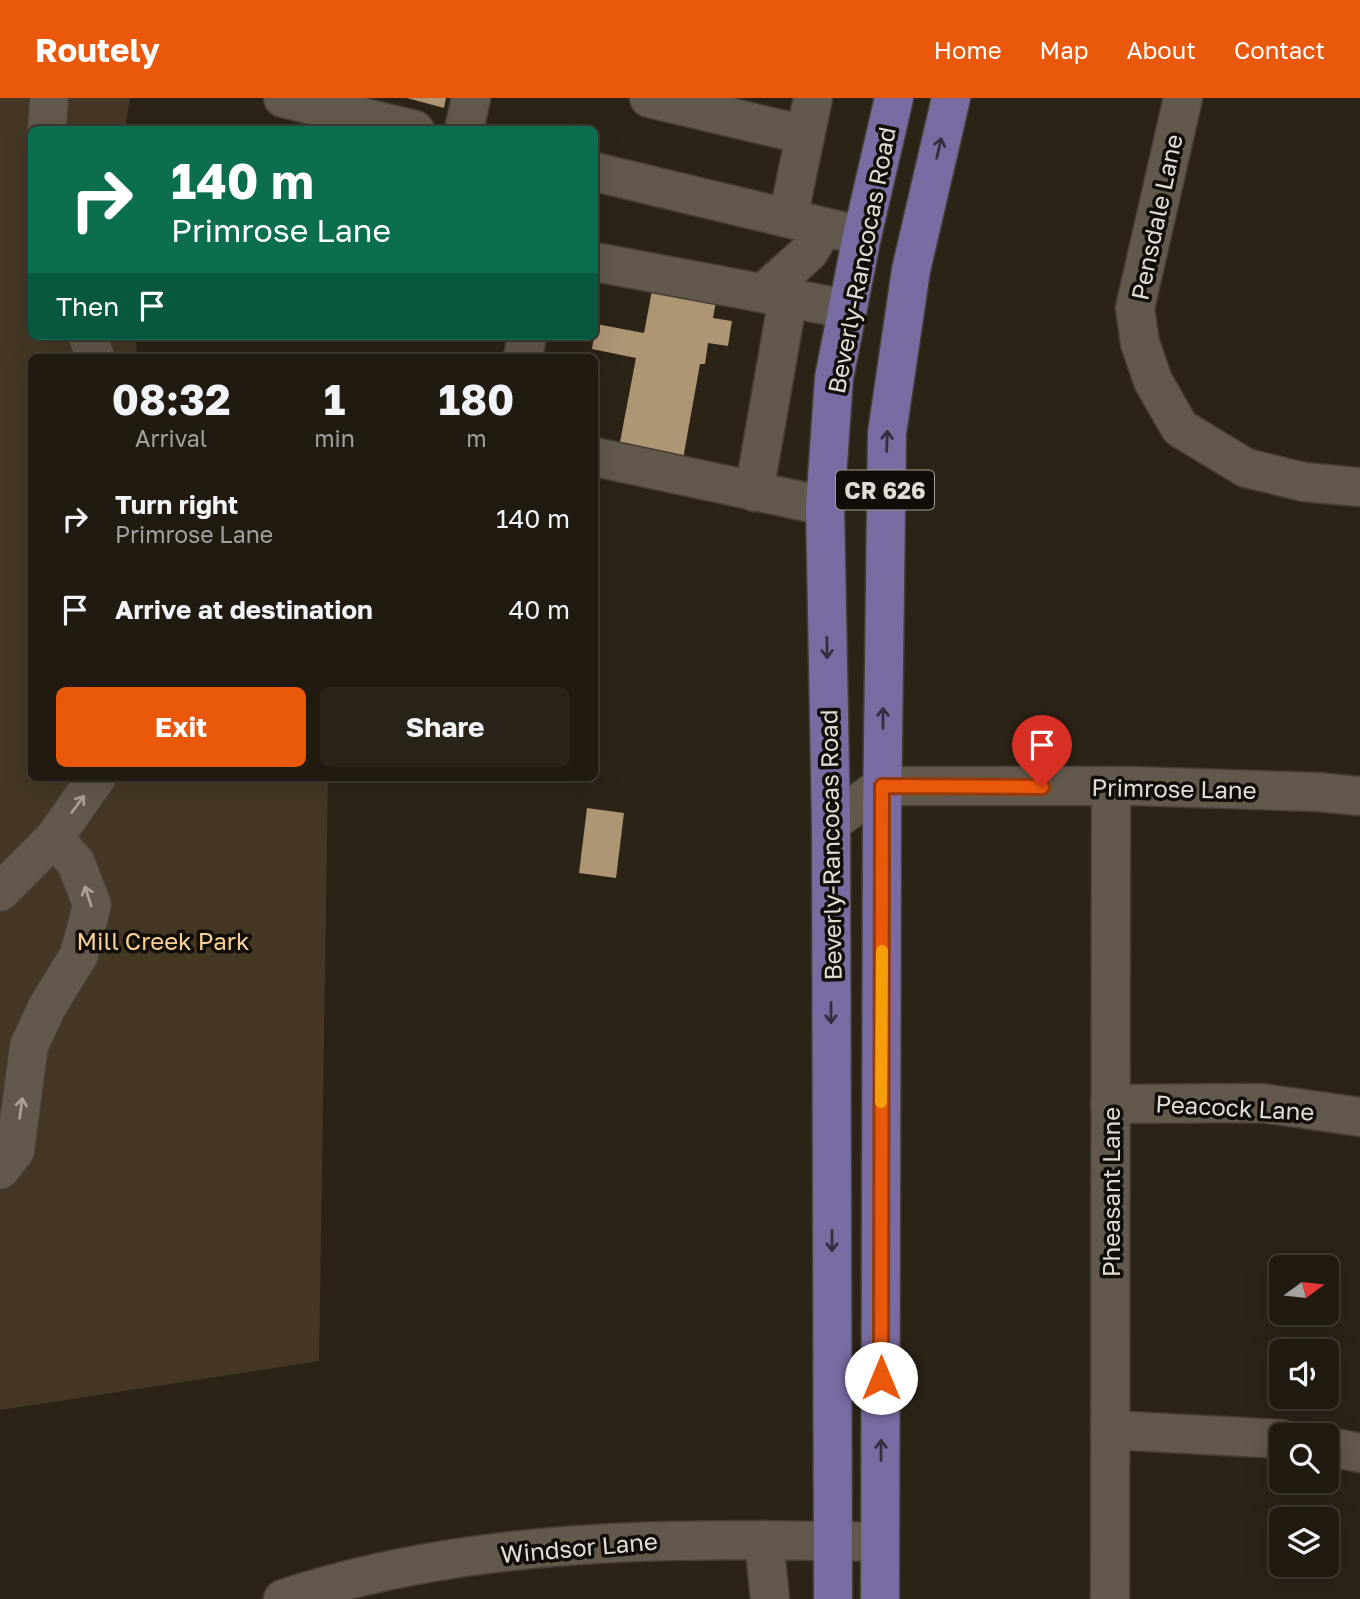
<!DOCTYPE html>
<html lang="en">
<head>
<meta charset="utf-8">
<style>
  :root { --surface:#211a11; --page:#29231a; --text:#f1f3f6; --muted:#a2a19f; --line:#3e3831; --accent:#ea580c }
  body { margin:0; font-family:"Golos Text",sans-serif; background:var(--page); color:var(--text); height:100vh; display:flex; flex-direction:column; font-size:26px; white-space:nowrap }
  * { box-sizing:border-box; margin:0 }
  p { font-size:23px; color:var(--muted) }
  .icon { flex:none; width:38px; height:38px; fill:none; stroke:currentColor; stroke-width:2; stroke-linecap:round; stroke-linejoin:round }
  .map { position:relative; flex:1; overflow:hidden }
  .sheet { position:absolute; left:28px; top:256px; width:570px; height:427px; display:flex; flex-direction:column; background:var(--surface); border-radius:10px; box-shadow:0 7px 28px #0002,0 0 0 2px var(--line) }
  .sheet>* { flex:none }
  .banner { position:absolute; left:28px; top:28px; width:570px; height:214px; border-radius:10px; box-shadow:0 7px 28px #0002,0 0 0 2px var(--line); background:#0b6e4f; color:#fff; overflow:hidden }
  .needle { width:46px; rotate:75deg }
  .buttons { position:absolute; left:1269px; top:1157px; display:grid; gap:14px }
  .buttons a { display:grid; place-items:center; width:70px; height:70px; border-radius:10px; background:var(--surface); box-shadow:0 7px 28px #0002,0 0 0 2px var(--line); font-size:35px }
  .pin { position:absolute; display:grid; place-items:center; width:60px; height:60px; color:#fff; margin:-72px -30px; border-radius:50% 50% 50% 0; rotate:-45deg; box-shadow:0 0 7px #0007 }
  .pin .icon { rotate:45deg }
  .me { position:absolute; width:77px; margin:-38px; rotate:0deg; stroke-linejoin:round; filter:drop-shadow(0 0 5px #0008) }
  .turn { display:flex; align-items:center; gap:24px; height:147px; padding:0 28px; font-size:32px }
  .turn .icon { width:91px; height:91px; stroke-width:2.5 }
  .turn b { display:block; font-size:49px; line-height:60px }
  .then { display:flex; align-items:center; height:66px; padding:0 28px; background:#0003; gap:14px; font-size:26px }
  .eta { display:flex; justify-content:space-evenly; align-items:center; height:119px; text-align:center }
  .eta b { font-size:42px; font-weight:700; line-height:49px }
  .action { display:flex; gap:14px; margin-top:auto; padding:14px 28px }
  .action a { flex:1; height:80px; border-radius:10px; background:var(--accent); color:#fff; font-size:28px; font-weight:700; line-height:80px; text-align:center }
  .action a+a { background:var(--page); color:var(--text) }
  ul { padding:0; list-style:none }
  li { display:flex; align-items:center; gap:21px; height:91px; padding:0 28px }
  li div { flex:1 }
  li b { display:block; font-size:26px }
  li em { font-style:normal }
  header { display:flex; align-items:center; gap:42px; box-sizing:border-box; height:98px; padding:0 35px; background:var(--accent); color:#fff }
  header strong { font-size:33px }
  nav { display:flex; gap:38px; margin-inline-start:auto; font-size:24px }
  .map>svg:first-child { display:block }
  .green { fill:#453724 }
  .building { fill:#ae9574 }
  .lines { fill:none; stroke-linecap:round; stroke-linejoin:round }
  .minor-casing { stroke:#453e35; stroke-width:41 }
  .major-casing { stroke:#453e35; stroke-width:41 }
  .minor { stroke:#62584b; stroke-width:38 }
  .major { stroke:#796ca3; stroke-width:38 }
  .oneway { stroke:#352e3e }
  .oneway2 { stroke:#a8a196 }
  .route-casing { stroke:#983908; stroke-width:18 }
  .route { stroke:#ea580c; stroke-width:12 }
  .slow { stroke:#f59e0b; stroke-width:12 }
  .labels { text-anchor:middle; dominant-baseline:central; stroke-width:7; stroke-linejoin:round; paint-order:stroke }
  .shield { fill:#110d08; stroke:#a39e97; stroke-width:2 }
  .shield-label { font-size:23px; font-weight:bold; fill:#e1dcd4 }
  .street-label { font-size:24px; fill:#e1dcd4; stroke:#110d08 }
  .park-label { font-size:24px; fill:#f8d098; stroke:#110d08 }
</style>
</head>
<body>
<header>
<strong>Routely</strong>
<nav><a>Home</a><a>Map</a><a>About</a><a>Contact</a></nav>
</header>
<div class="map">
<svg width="1360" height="1501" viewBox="0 0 1360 1501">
  <rect width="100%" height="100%" fill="#2c2317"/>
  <polygon class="green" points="0,0 130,0 125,31 32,32 32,238 134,238 138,259 32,259 32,679 328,679 319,1263 0,1312"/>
  <g class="building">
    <polygon points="407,0 446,0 444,10"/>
    <polygon points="653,187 717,198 713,220 732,223 728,248 708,245 705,266 700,266 683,361 619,349 636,260 592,251 596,226 644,235"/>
    <polygon points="587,710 624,715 616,780 579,775"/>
  </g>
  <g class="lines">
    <g class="minor-casing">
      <g id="minor">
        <polyline points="283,0 415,32"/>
        <polyline points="649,0 805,37"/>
        <polyline points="1183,0 1135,210 1140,245 1153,283 1180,330 1246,370 1304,384 1360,389"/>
        <polyline points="47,32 49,0"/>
        <polyline points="464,32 471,0"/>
        <polyline points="595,74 862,138"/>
        <polyline points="788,120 813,0"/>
        <polyline points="595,164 847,211"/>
        <polyline points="763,195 809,154 824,129"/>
        <polyline points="88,238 95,259"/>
        <polyline points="523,259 527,238"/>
        <polyline points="595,359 825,408"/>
        <polyline points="754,394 788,200"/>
        <polyline points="831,725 882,688 1134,688 1318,694 1360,698"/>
        <polyline points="0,794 54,740 97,679"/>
        <polyline points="1110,1006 1262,1005 1360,1019"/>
        <polyline points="0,1072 15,1053 29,948 47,909 79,857 92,807 76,765 54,740"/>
        <polyline points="1110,1332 1281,1341"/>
        <polyline points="1326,1348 1360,1355"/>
        <polyline points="764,1442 770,1501"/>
        <path d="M283,1501C476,1437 681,1440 880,1444"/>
        <polyline points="1110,1501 1111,688"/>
      </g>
    </g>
    <g class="major-casing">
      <g id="major">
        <polyline points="833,1501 831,725 825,408 834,280 862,138 894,0"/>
        <polyline points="880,1501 882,721 887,335 911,172 951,0"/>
      </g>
    </g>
    <use href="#minor" class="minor"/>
    <use href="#major" class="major"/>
  </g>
  <defs><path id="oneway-shaft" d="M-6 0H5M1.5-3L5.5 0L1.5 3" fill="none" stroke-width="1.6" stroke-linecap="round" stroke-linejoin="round" transform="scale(1.75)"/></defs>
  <g class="oneway">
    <use href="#oneway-shaft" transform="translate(939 50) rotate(-77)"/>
    <use href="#oneway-shaft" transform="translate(887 343) rotate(-88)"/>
    <use href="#oneway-shaft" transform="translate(827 550) rotate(89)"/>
    <use href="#oneway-shaft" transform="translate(883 620) rotate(-90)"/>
    <use href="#oneway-shaft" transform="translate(831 915) rotate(90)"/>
    <use href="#oneway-shaft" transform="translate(832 1143) rotate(90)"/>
    <use href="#oneway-shaft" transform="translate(881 1352) rotate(-90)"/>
  </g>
  <g class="oneway2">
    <use href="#oneway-shaft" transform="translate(78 706) rotate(-54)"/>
    <use href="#oneway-shaft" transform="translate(88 798) rotate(-108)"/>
    <use href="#oneway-shaft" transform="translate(21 1010) rotate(-82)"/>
  </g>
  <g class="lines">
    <g class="route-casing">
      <polyline id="route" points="881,1280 882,688 1042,689"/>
    </g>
    <use href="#route" class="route"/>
    <polyline class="slow" points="881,1004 882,853"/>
  </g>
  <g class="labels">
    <rect class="shield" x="836" y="372.5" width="98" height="39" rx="5"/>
    <g class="shield-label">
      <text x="885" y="392">CR 626</text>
    </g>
    <g class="street-label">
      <text transform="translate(1156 119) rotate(-78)">Pensdale Lane</text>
      <text transform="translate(861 162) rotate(-79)">Beverly-Rancocas Road</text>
      <text transform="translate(1174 690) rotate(1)">Primrose Lane</text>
      <text transform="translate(830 747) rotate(-91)">Beverly-Rancocas Road</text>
      <text transform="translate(1235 1009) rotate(3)">Peacock Lane</text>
      <text transform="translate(1110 1094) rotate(-90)">Pheasant Lane</text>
      <text transform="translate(579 1449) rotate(-5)">Windsor Lane</text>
    </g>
    <g class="park-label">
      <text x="163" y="842">Mill Creek Park</text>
    </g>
  </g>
</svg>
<div class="buttons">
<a><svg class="needle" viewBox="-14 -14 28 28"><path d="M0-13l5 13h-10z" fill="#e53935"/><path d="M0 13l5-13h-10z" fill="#a2a19f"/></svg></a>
<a><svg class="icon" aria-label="sound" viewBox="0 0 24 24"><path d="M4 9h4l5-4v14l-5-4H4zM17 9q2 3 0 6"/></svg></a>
<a><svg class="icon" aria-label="search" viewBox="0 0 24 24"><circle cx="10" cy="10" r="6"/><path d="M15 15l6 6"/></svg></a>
<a><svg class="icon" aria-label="layers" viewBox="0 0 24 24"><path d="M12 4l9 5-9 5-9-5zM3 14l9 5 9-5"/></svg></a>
</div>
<div class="pin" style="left:1042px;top:689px;background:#d93025"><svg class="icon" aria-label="arrive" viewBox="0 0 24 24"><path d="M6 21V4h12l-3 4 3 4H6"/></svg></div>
<svg class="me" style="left:881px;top:1280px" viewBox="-20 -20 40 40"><circle r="19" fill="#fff"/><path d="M0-13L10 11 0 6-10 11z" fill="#ea580c"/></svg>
<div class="banner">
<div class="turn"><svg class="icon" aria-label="right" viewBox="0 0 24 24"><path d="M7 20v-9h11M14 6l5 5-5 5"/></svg><div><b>140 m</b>Primrose Lane</div></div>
<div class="then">Then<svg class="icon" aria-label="arrive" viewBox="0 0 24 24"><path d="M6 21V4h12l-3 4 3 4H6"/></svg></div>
</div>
<section class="sheet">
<div class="eta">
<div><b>08:32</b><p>Arrival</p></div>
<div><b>1</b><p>min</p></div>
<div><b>180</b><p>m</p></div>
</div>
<ul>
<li><svg class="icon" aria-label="right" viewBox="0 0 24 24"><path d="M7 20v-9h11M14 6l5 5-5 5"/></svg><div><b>Turn right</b><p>Primrose Lane</p></div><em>140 m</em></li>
<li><svg class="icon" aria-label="arrive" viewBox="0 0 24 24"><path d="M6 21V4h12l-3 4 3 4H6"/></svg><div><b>Arrive at destination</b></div><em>40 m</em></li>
</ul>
<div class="action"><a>Exit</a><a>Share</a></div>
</section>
</div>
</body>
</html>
